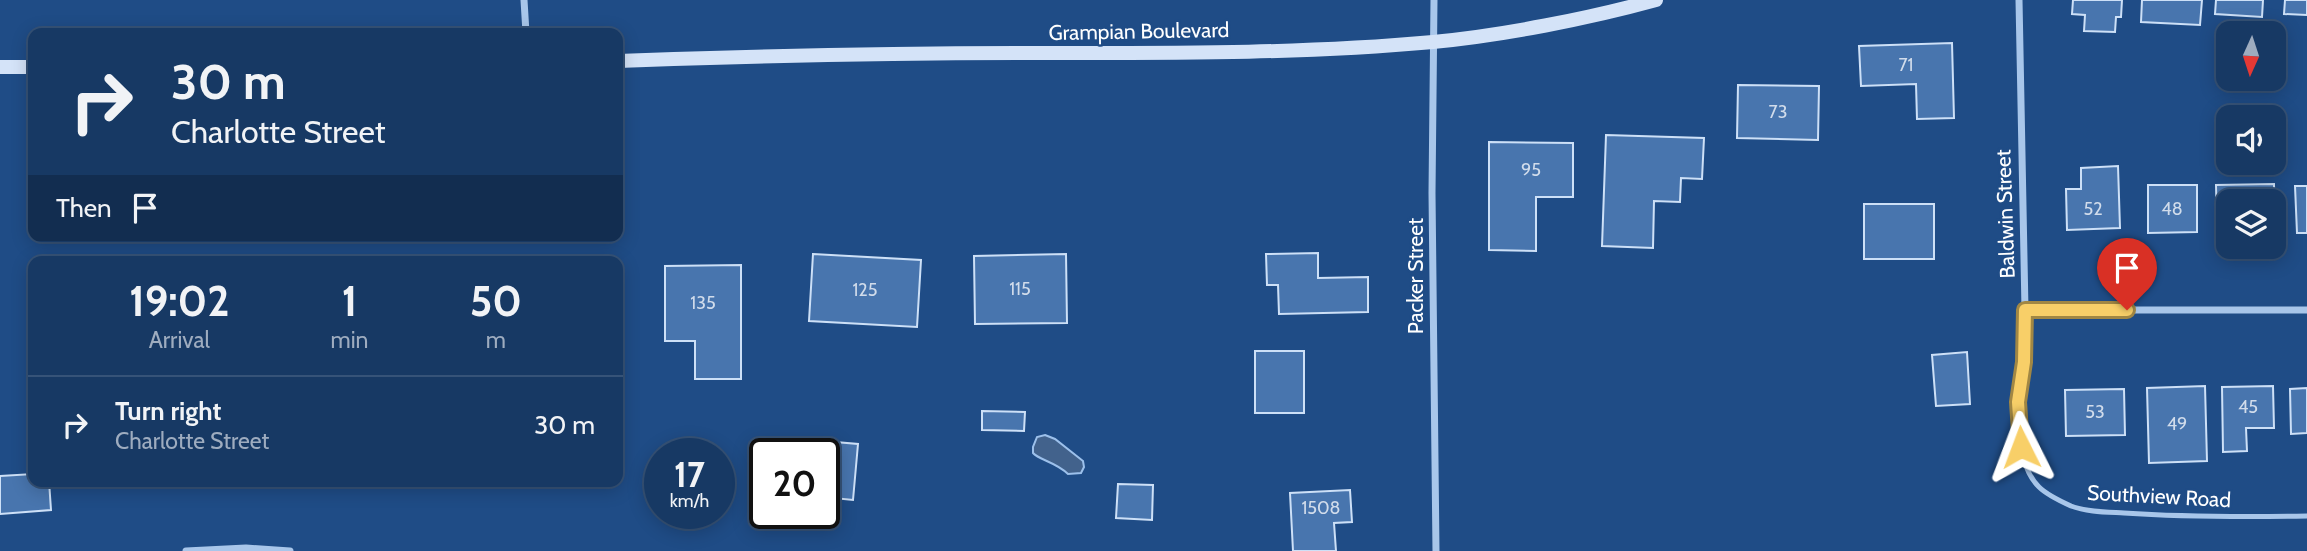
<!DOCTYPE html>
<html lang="en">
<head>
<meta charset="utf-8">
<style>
  :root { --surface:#173964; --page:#24446d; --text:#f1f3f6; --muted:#9eacbf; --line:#365378 }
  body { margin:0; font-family:Cabin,sans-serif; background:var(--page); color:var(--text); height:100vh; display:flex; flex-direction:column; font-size:26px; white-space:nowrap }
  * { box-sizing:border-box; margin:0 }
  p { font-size:23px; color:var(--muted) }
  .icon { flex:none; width:38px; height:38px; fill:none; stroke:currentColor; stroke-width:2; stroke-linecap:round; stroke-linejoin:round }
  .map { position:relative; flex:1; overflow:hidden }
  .details { position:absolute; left:28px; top:256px; width:595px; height:231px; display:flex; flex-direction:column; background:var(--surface); border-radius:14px; box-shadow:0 4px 18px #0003,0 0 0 2px var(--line) }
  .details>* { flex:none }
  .banner { position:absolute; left:28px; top:28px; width:595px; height:214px; border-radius:14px; box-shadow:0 4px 18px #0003,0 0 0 2px var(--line); background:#173964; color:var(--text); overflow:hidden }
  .needle { width:46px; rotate:183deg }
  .tools { position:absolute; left:2216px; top:21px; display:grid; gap:14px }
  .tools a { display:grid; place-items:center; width:70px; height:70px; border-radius:14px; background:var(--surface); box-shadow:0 4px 18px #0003,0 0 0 2px var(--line); font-size:35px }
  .speed { position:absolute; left:644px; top:438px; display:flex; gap:14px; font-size:35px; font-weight:700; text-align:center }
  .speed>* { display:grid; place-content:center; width:91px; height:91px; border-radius:50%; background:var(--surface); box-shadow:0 4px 18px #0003,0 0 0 2px var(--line); line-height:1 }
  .speed small { font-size:18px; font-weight:400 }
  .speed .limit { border:4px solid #111; border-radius:10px; background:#fff; color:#111 }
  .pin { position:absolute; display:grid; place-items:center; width:60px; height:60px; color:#fff; margin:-72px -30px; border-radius:50% 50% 50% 0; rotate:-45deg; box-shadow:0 0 7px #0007 }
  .pin .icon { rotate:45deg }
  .me { position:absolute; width:77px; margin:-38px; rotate:357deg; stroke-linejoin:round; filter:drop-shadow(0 0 5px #0008) }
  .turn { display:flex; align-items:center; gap:24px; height:147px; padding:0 28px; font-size:32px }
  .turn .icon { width:91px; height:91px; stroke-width:2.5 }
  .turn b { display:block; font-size:49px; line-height:60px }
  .then { display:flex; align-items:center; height:66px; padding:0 28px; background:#0003; gap:14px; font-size:26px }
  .eta { display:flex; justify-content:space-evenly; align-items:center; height:119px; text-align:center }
  .eta b { font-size:42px; font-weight:800; line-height:49px }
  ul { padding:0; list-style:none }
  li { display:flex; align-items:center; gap:21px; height:98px; padding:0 28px; border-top:2px solid var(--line) }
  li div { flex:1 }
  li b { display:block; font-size:26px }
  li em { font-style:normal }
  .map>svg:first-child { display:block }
  .water { fill:#42628c; stroke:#9cc0eb; stroke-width:2 }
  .building { fill:#4875ae; stroke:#cde0f7; stroke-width:2 }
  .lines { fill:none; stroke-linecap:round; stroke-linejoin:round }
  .lane { stroke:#a8c6ea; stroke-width:5 }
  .street { stroke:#a8c6ea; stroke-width:7 }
  .secondary { stroke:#d4e3f8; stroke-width:14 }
  .route-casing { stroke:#a18744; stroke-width:18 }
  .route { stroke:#f8cf68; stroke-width:12 }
  .labels { text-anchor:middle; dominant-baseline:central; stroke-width:5; stroke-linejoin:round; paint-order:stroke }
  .number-label { font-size:18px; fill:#d1dceb }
  .street-label { font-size:21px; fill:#fff; stroke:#1f4c86 }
</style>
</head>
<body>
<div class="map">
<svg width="2307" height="551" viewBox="0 0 2307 551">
  <rect width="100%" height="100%" fill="#1f4c86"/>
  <path class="water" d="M1045,435L1055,439L1083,461L1084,467L1081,473L1068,474C1056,462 1039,460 1033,453V447L1037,437Z"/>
  <g class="building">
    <polygon points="2073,0 2122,0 2121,17 2116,17 2115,32 2084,31 2085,15 2072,14"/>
    <polygon points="2142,0 2202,0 2200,25 2141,22"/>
    <polygon points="2216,0 2263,0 2262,17 2215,14"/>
    <polygon points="2285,0 2307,0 2307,15 2284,14"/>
    <polygon points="1952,43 1954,118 1917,119 1916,84 1861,86 1859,46"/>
    <polygon points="1738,85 1819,86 1818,140 1737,138"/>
    <polygon points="1606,135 1704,138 1702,179 1681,178 1680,202 1654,201 1653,248 1602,246"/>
    <polygon points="1489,142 1573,143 1573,197 1536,197 1536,251 1489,250"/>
    <polygon points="2118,166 2120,228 2067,230 2066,189 2081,189 2081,168"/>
    <polygon points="2274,184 2275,229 2273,201 2228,201 2228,230 2217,230 2216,185"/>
    <polygon points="2148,185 2197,185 2197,232 2148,233"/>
    <polygon points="2295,186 2307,186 2307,233 2297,233"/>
    <rect x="1864" y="204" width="70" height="55"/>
    <polygon points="1318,253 1318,278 1368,277 1368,312 1279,314 1278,285 1267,285 1266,254"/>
    <polygon points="813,254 921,260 917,327 809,321"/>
    <polygon points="1066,254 1067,323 975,324 974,256"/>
    <polygon points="741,265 741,379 695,379 695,341 665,341 665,266"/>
    <polygon points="618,274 622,274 623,309 618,309"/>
    <rect x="1255" y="351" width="49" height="62"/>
    <polygon points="1967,352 1970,404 1936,406 1932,355"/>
    <polygon points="2205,386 2207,461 2149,463 2147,388"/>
    <polygon points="2273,386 2274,428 2246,428 2247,451 2223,452 2222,387"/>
    <polygon points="2307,388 2307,433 2291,434 2290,389"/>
    <polygon points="2124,389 2125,435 2066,436 2065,390"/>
    <polygon points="982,411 1025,412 1024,431 982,430"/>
    <polygon points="812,440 858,444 853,500 824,497 824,453 811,453"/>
    <polygon points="33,474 33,481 49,481 51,510 0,514 0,476"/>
    <polygon points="1118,484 1153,485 1152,520 1116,518"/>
    <polygon points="1350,490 1352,522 1334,523 1336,551 1293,551 1290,493"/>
  </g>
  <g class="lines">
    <path class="lane" d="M2020,427C2021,448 2023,471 2039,487C2047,495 2060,501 2071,506C2087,512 2107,512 2124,513C2184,517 2246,517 2307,516"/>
    <g class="street">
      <polyline points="524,0 526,33"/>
      <polyline points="1434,0 1432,193 1436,551"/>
      <polyline points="2019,0 2025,310 2024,362 2018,402 2020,427"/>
      <polyline points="2025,310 2307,310"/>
      <polyline points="186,551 246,548 290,551"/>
    </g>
    <g class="secondary">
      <path d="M618,61C757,56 896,53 1036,53C1168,53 1301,54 1433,42C1504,35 1587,19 1656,0"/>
      <polyline points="0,67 33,67"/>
    </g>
  </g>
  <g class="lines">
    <g class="route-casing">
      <polyline id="route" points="2021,447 2018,402 2024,362 2025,310 2127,310"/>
    </g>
    <use href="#route" class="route"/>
  </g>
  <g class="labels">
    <g class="number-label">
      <text x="1906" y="65">71</text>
      <text x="1778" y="112">73</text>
      <text x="1531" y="170">95</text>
      <text x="2093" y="209">52</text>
      <text x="2172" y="209">48</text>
      <text x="1020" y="289">115</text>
      <text x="865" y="290">125</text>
      <text x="703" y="303">135</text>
      <text x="2248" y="407">45</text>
      <text x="2095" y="412">53</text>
      <text x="2177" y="424">49</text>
      <text x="1321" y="508">1508</text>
    </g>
    <g class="street-label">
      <text transform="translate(1139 31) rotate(-1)">Grampian Boulevard</text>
      <text transform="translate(2005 214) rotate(-92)">Baldwin Street</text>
      <text transform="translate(1415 276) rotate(-90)">Packer Street</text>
      <text transform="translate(2159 496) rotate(3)">Southview Road</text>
    </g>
  </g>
</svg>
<div class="tools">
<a><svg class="needle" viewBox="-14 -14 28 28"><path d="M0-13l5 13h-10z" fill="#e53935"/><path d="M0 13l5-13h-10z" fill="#9eacbf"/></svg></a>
<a><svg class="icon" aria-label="sound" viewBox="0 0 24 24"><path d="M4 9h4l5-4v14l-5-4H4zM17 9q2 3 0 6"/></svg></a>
<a><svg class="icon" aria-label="layers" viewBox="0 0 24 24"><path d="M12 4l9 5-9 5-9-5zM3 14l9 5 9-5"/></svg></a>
</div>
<div class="speed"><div>17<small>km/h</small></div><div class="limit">20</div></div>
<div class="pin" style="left:2127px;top:310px;background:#d93025"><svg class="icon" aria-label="arrive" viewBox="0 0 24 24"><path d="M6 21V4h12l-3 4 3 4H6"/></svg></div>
<svg class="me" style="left:2021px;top:447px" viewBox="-20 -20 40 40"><path d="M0-17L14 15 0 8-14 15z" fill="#f8cf68" stroke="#fff" stroke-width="4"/></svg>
<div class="banner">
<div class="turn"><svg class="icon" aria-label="right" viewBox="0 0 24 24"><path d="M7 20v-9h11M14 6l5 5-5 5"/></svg><div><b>30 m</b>Charlotte Street</div></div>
<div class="then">Then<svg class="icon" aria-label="arrive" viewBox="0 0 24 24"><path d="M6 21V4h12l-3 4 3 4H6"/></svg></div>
</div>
<section class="details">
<div class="eta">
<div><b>19:02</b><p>Arrival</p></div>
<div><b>1</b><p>min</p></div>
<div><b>50</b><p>m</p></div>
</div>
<ul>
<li><svg class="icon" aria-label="right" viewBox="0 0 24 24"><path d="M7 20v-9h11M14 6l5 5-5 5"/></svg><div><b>Turn right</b><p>Charlotte Street</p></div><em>30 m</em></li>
</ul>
</section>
</div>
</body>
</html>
